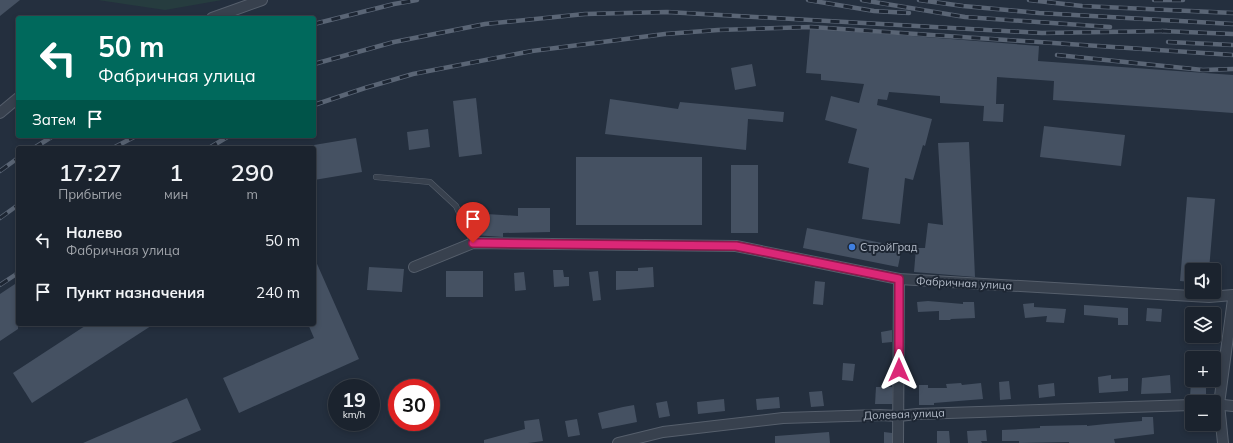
<!DOCTYPE html>
<html lang="ru">
<head>
<meta charset="utf-8">
<style>
  :root { --surface:#1b232e; --page:#282f3a; --text:#f1f3f6; --muted:#a0a4aa; --line:#39404a }
  body { margin:0; font-family:Mulish,sans-serif; background:var(--page); color:var(--text); height:100vh; display:flex; flex-direction:column; font-size:15px; white-space:nowrap }
  * { box-sizing:border-box; margin:0 }
  p { font-size:13px; color:var(--muted) }
  .icon { flex:none; width:22px; height:22px; fill:none; stroke:currentColor; stroke-width:2; stroke-linecap:round; stroke-linejoin:round }
  .map { position:relative; flex:1; overflow:hidden }
  .details { position:absolute; left:16px; top:146px; width:300px; height:180px; display:flex; flex-direction:column; background:var(--surface); border-radius:4px; box-shadow:0 2px 6px #0003,0 0 0 1px var(--line) }
  .details>* { flex:none }
  .hud { position:absolute; left:16px; top:16px; width:300px; height:122px; border-radius:4px; box-shadow:0 2px 6px #0003,0 0 0 1px var(--line); background:#00695c; color:#fff; overflow:hidden }
  .controls { position:absolute; left:1185px; top:263px; display:grid; gap:8px }
  .controls a { display:grid; place-items:center; width:36px; height:36px; border-radius:4px; background:var(--surface); box-shadow:0 2px 6px #0003,0 0 0 1px var(--line); font-size:20px }
  .speed { position:absolute; left:328px; top:379px; display:flex; gap:8px; font-size:20px; font-weight:700; text-align:center }
  .speed>* { display:grid; place-content:center; width:52px; height:52px; border-radius:50%; background:var(--surface); box-shadow:0 2px 6px #0003,0 0 0 1px var(--line); line-height:1 }
  .speed small { font-size:10px; font-weight:400 }
  .speed .limit { border:6px solid #d22; background:#fff; color:#111 }
  .pin { position:absolute; display:grid; place-items:center; width:34px; height:34px; color:#fff; margin:-41px -17px; border-radius:50% 50% 50% 0; rotate:-45deg; box-shadow:0 0 4px #0007 }
  .pin .icon { rotate:45deg }
  .me { position:absolute; width:44px; margin:-22px; rotate:0deg; stroke-linejoin:round; filter:drop-shadow(0 0 3px #0008) }
  .turn { display:flex; align-items:center; gap:14px; height:84px; padding:0 16px; font-size:18px }
  .turn .icon { width:52px; height:52px; stroke-width:2.5 }
  .turn b { display:block; font-size:28px; line-height:34px }
  .then { display:flex; align-items:center; height:38px; padding:0 16px; background:#0003; gap:8px; font-size:15px }
  .eta { display:flex; justify-content:space-evenly; align-items:center; height:68px; text-align:center }
  .eta b { font-size:24px; font-weight:600; line-height:28px }
  ul { padding:0; list-style:none }
  li { display:flex; align-items:center; gap:12px; height:52px; padding:0 16px }
  li div { flex:1 }
  li b { display:block; font-size:15px }
  li em { font-style:normal }
  .map>svg:first-child { display:block }
  .green { fill:#263c3f }
  .building { fill:#455162 }
  .lines { fill:none; stroke-linecap:round; stroke-linejoin:round }
  .service-casing { stroke:#565f6c; stroke-width:6 }
  .minor-casing { stroke:#565f6c; stroke-width:12 }
  .service { stroke:#38414e; stroke-width:5 }
  .minor { stroke:#38414e; stroke-width:10 }
  .rail-casing { stroke:#5a6575; stroke-width:4.5 }
  .rail { stroke:#1d2633; stroke-width:3; stroke-dasharray:9; stroke-linecap:butt }
  .route-casing { stroke:#8e194d; stroke-width:10 }
  .route { stroke:#db2777; stroke-width:7 }
  .shop-dot { fill:#3f7fe0; stroke:#1d2633; stroke-width:1.5 }
  .labels { text-anchor:middle; dominant-baseline:central; stroke-width:4; stroke-linejoin:round; paint-order:stroke }
  .poi-label { font-size:11px; fill:#b4bcc9; stroke:#1d2633; text-anchor:start }
  .street-label { font-size:11px; fill:#b4bcc9; stroke:#1d2633 }
</style>
</head>
<body>
<div class="map">
<svg width="1233" height="443" viewBox="0 0 1233 443">
  <rect width="100%" height="100%" fill="#242f3e"/>
  <polygon class="green" points="98,0 222,0 165,10"/>
  <g class="building">
    <polygon points="0,0 20,0 0,16"/>
    <polygon points="810,28 1039,46 1038,61 1233,75 1233,113 1053,100 1054,81 997,77 996,104 1004,104 1003,122 983,121 984,106 940,103 940,96 889,92 887,100 878,99 877,105 932,119 925,146 923,145 913,180 905,178 900,224 862,219 869,168 848,163 857,129 825,120 831,96 859,103 864,84 821,80 821,74 806,73"/>
    <polygon points="752,64 756,86 735,90 731,68"/>
    <polygon points="476,98 482,154 459,157 453,101"/>
    <polygon points="610,99 678,109 680,102 784,112 783,122 748,119 746,150 605,134"/>
    <polygon points="1044,126 1125,135 1121,166 1040,157"/>
    <polygon points="428,129 430,147 409,150 407,132"/>
    <polygon points="356,138 362,172 314,180 314,145"/>
    <polygon points="969,142 975,277 914,272 916,248 925,248 928,223 943,225 938,143"/>
    <rect x="576" y="157" width="126" height="68"/>
    <rect x="731" y="165" width="27" height="68"/>
    <polygon points="1187,197 1215,199 1209,270 1192,270 1192,282 1180,281"/>
    <polygon points="518,208 550,208 550,232 503,233 503,237 474,235 470,227 471,213 518,216"/>
    <polygon points="807,228 902,247 898,267 803,248"/>
    <polygon points="314,257 359,359 239,413 223,378 314,338 308,324 314,324"/>
    <polygon points="369,267 404,269 402,292 367,290"/>
    <polygon points="653,267 654,287 616,290 616,271 638,271 638,268"/>
    <polygon points="553,270 563,270 564,277 569,277 569,286 554,287"/>
    <rect x="446" y="271" width="37" height="26"/>
    <polygon points="598,271 601,300 593,301 589,272"/>
    <polygon points="524,272 526,290 515,291 514,273"/>
    <polygon points="815,281 825,282 823,305 813,304"/>
    <polygon points="18,282 18,329 0,341 0,294"/>
    <polygon points="928,301 963,304 963,302 974,302 975,318 951,319 950,320 939,320 939,311 918,312 917,302"/>
    <polygon points="1034,303 1034,307 1066,309 1064,323 1046,322 1047,316 1025,318 1023,304"/>
    <polygon points="1084,305 1128,308 1128,325 1118,325 1118,318 1084,315"/>
    <polygon points="1147,308 1162,309 1161,322 1146,321"/>
    <polygon points="88,324 154,324 32,403 13,373"/>
    <polygon points="892,330 892,342 882,343 881,332"/>
    <polygon points="843,363 855,364 853,381 842,380"/>
    <polygon points="1111,375 1111,379 1128,378 1128,391 1099,393 1098,377"/>
    <polygon points="1170,375 1171,393 1141,394 1142,378"/>
    <polygon points="1191,380 1206,380 1206,398 1190,397"/>
    <polygon points="1009,381 1011,399 1000,400 999,382"/>
    <polygon points="961,383 962,385 981,383 983,399 934,403 934,405 919,405 919,385 928,385 928,388 947,388 946,384"/>
    <polygon points="1054,383 1055,396 1039,398 1038,385"/>
    <polygon points="876,387 892,387 892,404 875,404"/>
    <polygon points="822,391 824,406 811,407 809,392"/>
    <polygon points="779,397 780,408 757,410 756,399"/>
    <polygon points="187,398 201,430 171,443 83,443"/>
    <polygon points="724,399 725,411 698,414 697,402"/>
    <polygon points="667,401 670,416 659,418 656,403"/>
    <polygon points="634,405 637,422 602,429 598,413 623,407"/>
    <polygon points="1142,417 1153,417 1154,434 1114,439 1115,443 1069,443 1069,442 1019,443 1019,441 1002,441 1002,430 1040,428 1040,426 1087,425 1087,426 1106,424 1142,421"/>
    <polygon points="539,419 543,441 528,443 484,443 484,440 525,429 524,421"/>
    <polygon points="577,419 580,435 568,437 565,421"/>
    <polygon points="986,430 987,441 981,441 982,443 968,443 967,431"/>
    <polygon points="937,431 949,431 950,443 937,443"/>
    <polygon points="829,432 830,443 775,443 775,436 776,436"/>
    <polygon points="884,432 892,433 892,443 884,443"/>
  </g>
  <g class="lines">
    <g class="service-casing">
      <polyline id="service" points="376,177 430,182 456,206 473,243"/>
    </g>
    <g class="minor-casing">
      <g id="minor">
        <polyline points="212,18 262,0"/>
        <polyline points="0,113 18,98"/>
        <polyline points="414,267 473,243 736,246 899,279 1209,297 1233,295"/>
        <polyline points="1214,404 1233,406"/>
        <polyline points="618,443 663,432 783,418 880,415 899,416 917,414 1192,405"/>
        <polyline points="898,443 899,279"/>
        <polyline points="1223,443 1219,404 1233,299"/>
      </g>
    </g>
    <use href="#service" class="service"/>
    <use href="#minor" class="minor"/>
    <g class="rail-casing">
      <g id="rail">
        <polyline points="808,0 874,11 909,13"/>
        <polyline points="862,0 965,17 1110,27"/>
        <polyline points="919,0 963,6 1039,13 1233,24"/>
        <polyline points="1029,0 1082,6 1233,13"/>
        <polyline points="1154,0 1183,0"/>
        <polyline points="314,24 394,4 417,0"/>
        <polyline points="1162,31 1233,34"/>
        <polyline points="1168,42 1233,45"/>
        <polyline points="1057,55 1203,70 1233,69"/>
        <polyline points="314,64 394,42 485,24 585,14 667,12 1042,33 1167,31"/>
        <polyline points="314,105 365,88 413,74 532,51 665,34 718,30 811,27 1233,55"/>
        <polyline points="34,148 53,136"/>
        <polyline points="113,148 136,136"/>
        <polyline points="209,148 229,136"/>
        <polyline points="0,171 18,158"/>
        <polyline points="0,218 18,205"/>
        <polyline points="0,285 18,273"/>
      </g>
    </g>
    <use href="#rail" class="rail"/>
  </g>
  <g class="lines">
    <g class="route-casing">
      <polyline id="route" points="473,243 736,246 899,279 899,370"/>
    </g>
    <use href="#route" class="route"/>
  </g>
  <circle class="shop-dot" cx="852" cy="247" r="4"/>
  <g class="labels">
    <g class="poi-label">
      <text x="860" y="247">СтройГрад</text>
    </g>
    <g class="street-label">
      <text transform="translate(964 283) rotate(3)">Фабричная улица</text>
      <text transform="translate(904 414) rotate(-2)">Долевая улица</text>
    </g>
  </g>
</svg>
<div class="controls">
<a><svg class="icon" aria-label="sound" viewBox="0 0 24 24"><path d="M4 9h4l5-4v14l-5-4H4zM17 9q2 3 0 6"/></svg></a>
<a><svg class="icon" aria-label="layers" viewBox="0 0 24 24"><path d="M12 4l9 5-9 5-9-5zM3 14l9 5 9-5"/></svg></a>
<a>+</a>
<a>−</a>
</div>
<div class="speed"><div>19<small>km/h</small></div><div class="limit">30</div></div>
<div class="pin" style="left:473px;top:243px;background:#d93025"><svg class="icon" aria-label="arrive" viewBox="0 0 24 24"><path d="M6 21V4h12l-3 4 3 4H6"/></svg></div>
<svg class="me" style="left:899px;top:370px" viewBox="-20 -20 40 40"><path d="M0-17L14 15 0 8-14 15z" fill="#db2777" stroke="#fff" stroke-width="4"/></svg>
<div class="hud">
<div class="turn"><svg class="icon" aria-label="left" viewBox="0 0 24 24"><path d="M17 20v-9H6M10 6l-5 5 5 5"/></svg><div><b>50 m</b>Фабричная улица</div></div>
<div class="then">Затем<svg class="icon" aria-label="arrive" viewBox="0 0 24 24"><path d="M6 21V4h12l-3 4 3 4H6"/></svg></div>
</div>
<section class="details">
<div class="eta">
<div><b>17:27</b><p>Прибытие</p></div>
<div><b>1</b><p>мин</p></div>
<div><b>290</b><p>m</p></div>
</div>
<ul>
<li><svg class="icon" aria-label="left" viewBox="0 0 24 24"><path d="M17 20v-9H6M10 6l-5 5 5 5"/></svg><div><b>Налево</b><p>Фабричная улица</p></div><em>50 m</em></li>
<li><svg class="icon" aria-label="arrive" viewBox="0 0 24 24"><path d="M6 21V4h12l-3 4 3 4H6"/></svg><div><b>Пункт назначения</b></div><em>240 m</em></li>
</ul>
</section>
</div>
</body>
</html>
